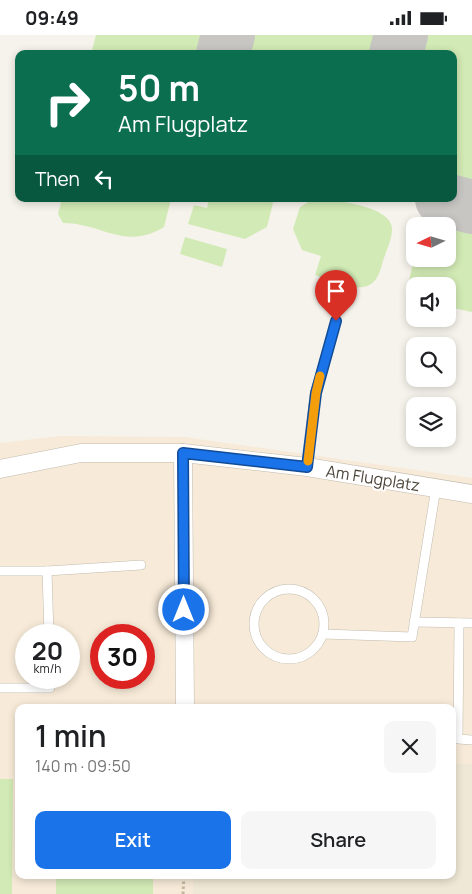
<!DOCTYPE html>
<html lang="en">
<head>
<meta charset="utf-8">
<style>
  :root { --surface:#fff; --page:#f6f6f6; --text:#202124; --muted:#757577; --accent:#1a73e8 }
  body { margin:0; font-family:Manrope,sans-serif; background:var(--page); color:var(--text); height:100vh; display:flex; flex-direction:column; font-size:19px; white-space:nowrap }
  * { box-sizing:border-box; margin:0 }
  p { font-size:16px; color:var(--muted) }
  .icon { flex:none; width:28px; height:28px; fill:none; stroke:currentColor; stroke-width:2; stroke-linecap:round; stroke-linejoin:round }
  .map { position:relative; flex:1; overflow:hidden }
  .panel { position:absolute; left:15px; top:669px; width:441px; height:175px; display:flex; flex-direction:column; background:var(--surface); border-radius:10px; box-shadow:0 2px 8px #0003 }
  .panel>* { flex:none }
  .top-card { position:absolute; left:15px; top:15px; width:442px; height:152px; border-radius:10px; box-shadow:0 2px 8px #0003; background:#0b6e4f; color:#fff; overflow:hidden }
  .needle { width:32px; rotate:265deg }
  .buttons { position:absolute; left:406px; top:182px; display:grid; gap:10px }
  .buttons a { display:grid; place-items:center; width:50px; height:50px; border-radius:10px; background:var(--surface); box-shadow:0 2px 8px #0003; font-size:25px }
  .speed { position:absolute; left:15px; top:589px; display:flex; gap:10px; font-size:25px; font-weight:700; text-align:center }
  .speed>* { display:grid; place-content:center; width:65px; height:65px; border-radius:50%; background:var(--surface); box-shadow:0 2px 8px #0003; line-height:1 }
  .speed small { font-size:12px; font-weight:400 }
  .speed .limit { border:8px solid #d22; background:#fff; color:#111 }
  .pin { position:absolute; display:grid; place-items:center; width:42px; height:42px; color:#fff; margin:-51px -21px; border-radius:50% 50% 50% 0; rotate:-45deg; box-shadow:0 0 5px #0007 }
  .pin .icon { rotate:45deg }
  .me { position:absolute; width:55px; margin:-28px; rotate:0deg; stroke-linejoin:round; filter:drop-shadow(0 0 4px #0008) }
  .turn { display:flex; align-items:center; gap:18px; height:105px; padding:0 20px; font-size:22px }
  .turn .icon { width:65px; height:65px; stroke-width:2.5 }
  .turn b { display:block; font-size:35px; line-height:42px }
  .then { display:flex; align-items:center; height:48px; padding:0 20px; background:#0003; gap:10px; font-size:19px }
  .round { display:grid; place-items:center; flex:none; width:52px; height:52px; border-radius:10px; background:var(--page) }
  .head { display:flex; align-items:center; justify-content:space-between; height:85px; padding:0 20px }
  h1 { font-size:30px; font-weight:600; line-height:38px }
  .button { display:flex; gap:10px; margin-top:auto; padding:10px 20px }
  .button a { flex:1; height:58px; border-radius:10px; background:var(--accent); color:#fff; font-size:20px; font-weight:600; line-height:58px; text-align:center }
  .button a+a { background:var(--page); color:var(--text) }
  .status { display:flex; justify-content:space-between; align-items:center; height:35px; padding:0 25px; background:var(--surface); direction:ltr }
  .status svg { height:14px; fill:currentColor }
  .map>svg:first-child { display:block }
  .commercial { fill:#f7ead8; fill-rule:evenodd }
  .education { fill:#efe8d6 }
  .green { fill:#d2eab5 }
  .lines { fill:none; stroke-linecap:round; stroke-linejoin:round }
  .taxiway { stroke:#c8c6c3; stroke-width:54 }
  .lane-casing { stroke:#c2bbae; stroke-width:10 }
  .street-casing { stroke:#c2bbae; stroke-width:19 }
  .path { stroke:#c4b79f; stroke-width:3; stroke-dasharray:2.5 2.5; stroke-linecap:butt }
  .lane { stroke:#fff; stroke-width:9 }
  .street { stroke:#fff; stroke-width:18 }
  .route-casing { stroke:#114b97; stroke-width:12 }
  .route { stroke:#1a73e8; stroke-width:9 }
  .slow { stroke:#f59e0b; stroke-width:9 }
  .labels { text-anchor:middle; dominant-baseline:central; stroke-width:4; stroke-linejoin:round; paint-order:stroke }
  .street-label { font-size:16px; fill:#4b4439; stroke:#fff }
</style>
</head>
<body>
<div class="status"><b>09:49</b><svg viewBox="0 0 49 12"><path d="M0 12V9h3v3zM5 12V6h3v6zM10 12V3h3v9zM15 12V0h3v12zM26 1h20v11H26zM47 4h2v5h-2z"/></svg></div>
<div class="map">
<svg width="472" height="859" viewBox="0 0 472 859">
  <rect width="100%" height="100%" fill="#f6f3ec"/>
  <path class="commercial" d="M60,401L185,402L472,443V859H0V408ZM26,600H69V642H26ZM101,600H144V642H101ZM19,672H452V840H19Z"/>
  <polygon class="education" points="453,729 472,729 472,859 193,859 194,840 452,840"/>
  <g class="green">
    <polygon points="96,0 222,0 217,19 91,19"/>
    <polygon points="233,0 388,0 383,19 228,19"/>
    <polygon points="412,0 472,0 472,165 454,160 454,19 408,19"/>
    <path d="M62,164H171L164,192C125,216 102,188 63,188L58,179Z"/>
    <polygon points="209,164 274,164 267,192 245,204 188,189 194,170 207,173"/>
    <path d="M313,164C331,164 384,170 391,189C395,198 386,216 383,226C380,236 378,247 367,251C352,256 330,245 315,240L321,221L302,215L293,194L300,172Z"/>
    <polygon points="443,188 472,196 472,277 448,272 448,251 415,251 415,262 412,260 409,246 415,219 415,224 448,224 448,191 433,191"/>
    <polygon points="185,202 227,214 222,232 180,219"/>
    <polygon points="0,744 13,744 12,859 0,859"/>
    <rect x="56" y="840" width="97" height="19"/>
  </g>
  <g class="lines">
    <g class="taxiway">
      <polyline points="223,19 228,0"/>
      <polyline points="396,19 401,0"/>
      <polyline points="442,164 472,172"/>
    </g>
    <g class="lane-casing">
      <g id="lane">
        <polyline points="307,432 315,358 336,287"/>
        <polyline points="0,536 47,536 49,600"/>
        <polyline points="47,536 141,530"/>
        <circle cx="289" cy="589" r="35"/>
        <polyline points="414,587 472,588"/>
        <polyline points="459,588 458,704 472,705"/>
        <polyline points="323,599 412,602 436,453"/>
        <polyline points="0,653 50,653 50,642"/>
      </g>
    </g>
    <g class="street-casing">
      <g id="street">
        <polyline points="183,418 185,672"/>
        <polyline points="0,434 81,418 183,418 307,432 472,459"/>
      </g>
    </g>
    <polyline class="path" points="183,859 184,840"/>
    <use href="#lane" class="lane"/>
    <use href="#street" class="street"/>
  </g>
  <g class="lines">
    <g class="route-casing">
      <polyline id="route" points="184,575 183,418 307,432 316,358 336,286"/>
    </g>
    <use href="#route" class="route"/>
    <polyline class="slow" points="308,426 316,358 320,341"/>
  </g>
  <g class="labels">
    <g class="street-label">
      <text transform="translate(373 443) rotate(9)">Am Flugplatz</text>
    </g>
  </g>
</svg>
<div class="buttons">
<a><svg class="needle" viewBox="-14 -14 28 28"><path d="M0-13l5 13h-10z" fill="#e53935"/><path d="M0 13l5-13h-10z" fill="#757577"/></svg></a>
<a><svg class="icon" aria-label="sound" viewBox="0 0 24 24"><path d="M4 9h4l5-4v14l-5-4H4zM17 9q2 3 0 6"/></svg></a>
<a><svg class="icon" aria-label="search" viewBox="0 0 24 24"><circle cx="10" cy="10" r="6"/><path d="M15 15l6 6"/></svg></a>
<a><svg class="icon" aria-label="layers" viewBox="0 0 24 24"><path d="M12 4l9 5-9 5-9-5zM3 14l9 5 9-5"/></svg></a>
</div>
<div class="speed"><div>20<small>km/h</small></div><div class="limit">30</div></div>
<div class="pin" style="left:336px;top:286px;background:#d93025"><svg class="icon" aria-label="arrive" viewBox="0 0 24 24"><path d="M6 21V4h12l-3 4 3 4H6"/></svg></div>
<svg class="me" style="left:184px;top:575px" viewBox="-20 -20 40 40"><circle r="17" fill="#1a73e8" stroke="#fff" stroke-width="3"/><path d="M0-11L8 9 0 5-8 9z" fill="#fff"/></svg>
<div class="top-card">
<div class="turn"><svg class="icon" aria-label="right" viewBox="0 0 24 24"><path d="M7 20v-9h11M14 6l5 5-5 5"/></svg><div><b>50 m</b>Am Flugplatz</div></div>
<div class="then">Then<svg class="icon" aria-label="left" viewBox="0 0 24 24"><path d="M17 20v-9H6M10 6l-5 5 5 5"/></svg></div>
</div>
<section class="panel">
<div class="head"><div><h1>1 min</h1><p>140 m · 09:50</p></div><a class="round"><svg class="icon" aria-label="close" viewBox="0 0 24 24"><path d="M6 6l12 12M18 6L6 18"/></svg></a></div>
<div class="button"><a>Exit</a><a>Share</a></div>
</section>
</div>
</body>
</html>
